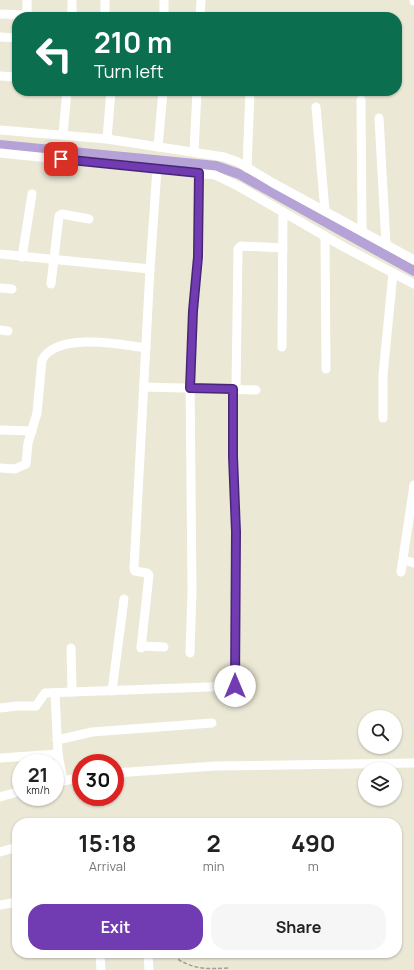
<!DOCTYPE html>
<html lang="en">
<head>
<meta charset="utf-8">
<style>
  :root { --surface:#fff; --page:#f6f6f6; --text:#222; --muted:#767676; --accent:#713bb2 }
  body { margin:0; font-family:Manrope,sans-serif; background:var(--page); color:var(--text); height:100vh; display:flex; flex-direction:column; font-size:15px; white-space:nowrap }
  * { box-sizing:border-box; margin:0 }
  p { font-size:13px; color:var(--muted) }
  .icon { flex:none; width:22px; height:22px; fill:none; stroke:currentColor; stroke-width:2; stroke-linecap:round; stroke-linejoin:round }
  .map { position:relative; flex:1; overflow:hidden }
  .panel { position:absolute; left:12px; top:818px; width:390px; height:140px; display:flex; flex-direction:column; background:var(--surface); border-radius:16px; box-shadow:0 1px 3px #0004 }
  .panel>* { flex:none }
  .guide { position:absolute; left:12px; top:12px; width:390px; height:84px; border-radius:16px; box-shadow:0 1px 3px #0004; background:#0b6e4f; color:#fff; overflow:hidden }
  .fabs { position:absolute; left:358px; top:710px; display:grid; gap:8px }
  .fabs a { display:grid; place-items:center; width:44px; height:44px; border-radius:50%; background:var(--surface); box-shadow:0 1px 3px #0004; font-size:20px }
  .speed { position:absolute; left:12px; top:754px; display:flex; gap:8px; font-size:20px; font-weight:700; text-align:center }
  .speed>* { display:grid; place-content:center; width:52px; height:52px; border-radius:50%; background:var(--surface); box-shadow:0 1px 3px #0004; line-height:1 }
  .speed small { font-size:10px; font-weight:400 }
  .speed .limit { border:6px solid #d22; background:#fff; color:#111 }
  .pin { position:absolute; display:grid; place-items:center; width:34px; height:34px; color:#fff; margin:-17px; border-radius:8px; box-shadow:0 2px 6px #0006 }
  .me { position:absolute; width:44px; margin:-22px; rotate:0deg; stroke-linejoin:round; filter:drop-shadow(0 0 3px #0008) }
  .turn { display:flex; align-items:center; gap:14px; height:84px; padding:0 16px; font-size:18px }
  .turn .icon { width:52px; height:52px; stroke-width:2.5 }
  .turn b { display:block; font-size:28px; line-height:34px }
  .eta { display:flex; justify-content:space-evenly; align-items:center; height:68px; text-align:center }
  .eta b { font-size:24px; font-weight:700; line-height:28px }
  .button { display:flex; gap:8px; margin-top:auto; padding:8px 16px }
  .button a { flex:1; height:46px; border-radius:16px; background:var(--accent); color:#fff; font-size:16px; font-weight:700; line-height:46px; text-align:center }
  .button a+a { background:var(--page); color:var(--text) }
  .map>svg:first-child { display:block }
  .lines { fill:none; stroke-linecap:round; stroke-linejoin:round }
  .canal { stroke:#b5a3d7; stroke-width:10 }
  .path { stroke:#a5a194; stroke-width:1.5; stroke-dasharray:4 2; stroke-linecap:butt }
  .minor { stroke:#fff; stroke-width:9 }
  .route-casing { stroke:#492674; stroke-width:10 }
  .route { stroke:#713bb2; stroke-width:7 }
</style>
</head>
<body>
<div class="map">
<svg width="414" height="970" viewBox="0 0 414 970">
  <rect width="100%" height="100%" fill="#ece8d6"/>
  <g class="lines">
    <polyline class="canal" points="0,145 216,166 239,174 414,271"/>
    <path class="path" d="M177,953L179,960C197,970 209,969 229,968"/>
    <g class="minor">
      <polyline points="414,0 414,1"/>
      <polyline points="0,14 25,15 27,13 27,0"/>
      <polyline points="72,17 72,0"/>
      <polyline points="105,17 105,0"/>
      <polyline points="164,17 164,0"/>
      <polyline points="200,17 201,0"/>
      <polyline points="0,37 17,38"/>
      <polyline points="0,76 17,77"/>
      <polyline points="361,100 362,231"/>
      <polyline points="316,107 325,211"/>
      <polyline points="379,118 386,244"/>
      <polyline points="0,130 107,139 224,157 238,162 273,183 414,260"/>
      <polyline points="63,134 67,91"/>
      <polyline points="107,139 111,91"/>
      <polyline points="158,147 163,91"/>
      <polyline points="194,152 197,91"/>
      <polyline points="0,153 215,175 238,186 342,246 414,284"/>
      <polyline points="247,168 250,91"/>
      <polyline points="325,236 326,369"/>
      <polyline points="0,254 150,269"/>
      <polyline points="22,257 32,194"/>
      <polyline points="51,284 59,216 62,214 89,219"/>
      <polyline points="0,288 12,289"/>
      <polyline points="0,330 8,331"/>
      <polyline points="282,347 283,212"/>
      <polyline points="144,387 256,390"/>
      <polyline points="233,389 233,456 236,518 235,703"/>
      <polyline points="236,389 238,249 241,246 283,248"/>
      <polyline points="383,418 383,375 393,273"/>
      <polyline points="0,430 32,431"/>
      <path d="M0,468L15,469L26,464L28,443L37,413L42,360C57,332 120,344 146,348"/>
      <polyline points="404,560 414,563"/>
      <polyline points="401,572 414,485"/>
      <polyline points="141,646 164,647"/>
      <polyline points="71,648 72,692"/>
      <polyline points="141,648 149,575 147,573 135,571 134,568 150,269 157,169"/>
      <polyline points="190,653 192,591 190,375 193,311 199,257 199,173"/>
      <polyline points="112,691 124,599"/>
      <polyline points="55,693 58,754 63,781"/>
      <polyline points="0,708 17,706 36,706 45,693 235,686"/>
      <polyline points="57,740 92,732 212,723"/>
      <polyline points="0,758 58,754"/>
      <polyline points="115,773 215,766 414,763"/>
      <polyline points="55,783 81,777"/>
      <polyline points="0,797 21,791"/>
      <polyline points="0,852 17,847"/>
      <polyline points="0,905 17,902"/>
      <polyline points="100,953 101,970"/>
      <polyline points="148,953 149,970"/>
    </g>
  </g>
  <g class="lines">
    <g class="route-casing">
      <polyline id="route" points="61,159 199,173 198,257 193,311 190,388 233,389 233,456 236,532 235,686"/>
    </g>
    <use href="#route" class="route"/>
  </g>
</svg>
<div class="fabs">
<a><svg class="icon" aria-label="search" viewBox="0 0 24 24"><circle cx="10" cy="10" r="6"/><path d="M15 15l6 6"/></svg></a>
<a><svg class="icon" aria-label="layers" viewBox="0 0 24 24"><path d="M12 4l9 5-9 5-9-5zM3 14l9 5 9-5"/></svg></a>
</div>
<div class="speed"><div>21<small>km/h</small></div><div class="limit">30</div></div>
<div class="pin" style="left:61px;top:159px;background:#d93025"><svg class="icon" aria-label="arrive" viewBox="0 0 24 24"><path d="M6 21V4h12l-3 4 3 4H6"/></svg></div>
<svg class="me" style="left:235px;top:686px" viewBox="-20 -20 40 40"><circle r="19" fill="#fff"/><path d="M0-13L10 11 0 6-10 11z" fill="#713bb2"/></svg>
<div class="guide">
<div class="turn"><svg class="icon" aria-label="left" viewBox="0 0 24 24"><path d="M17 20v-9H6M10 6l-5 5 5 5"/></svg><div><b>210 m</b>Turn left</div></div>
</div>
<section class="panel">
<div class="eta">
<div><b>15:18</b><p>Arrival</p></div>
<div><b>2</b><p>min</p></div>
<div><b>490</b><p>m</p></div>
</div>
<div class="button"><a>Exit</a><a>Share</a></div>
</section>
</div>
</body>
</html>
